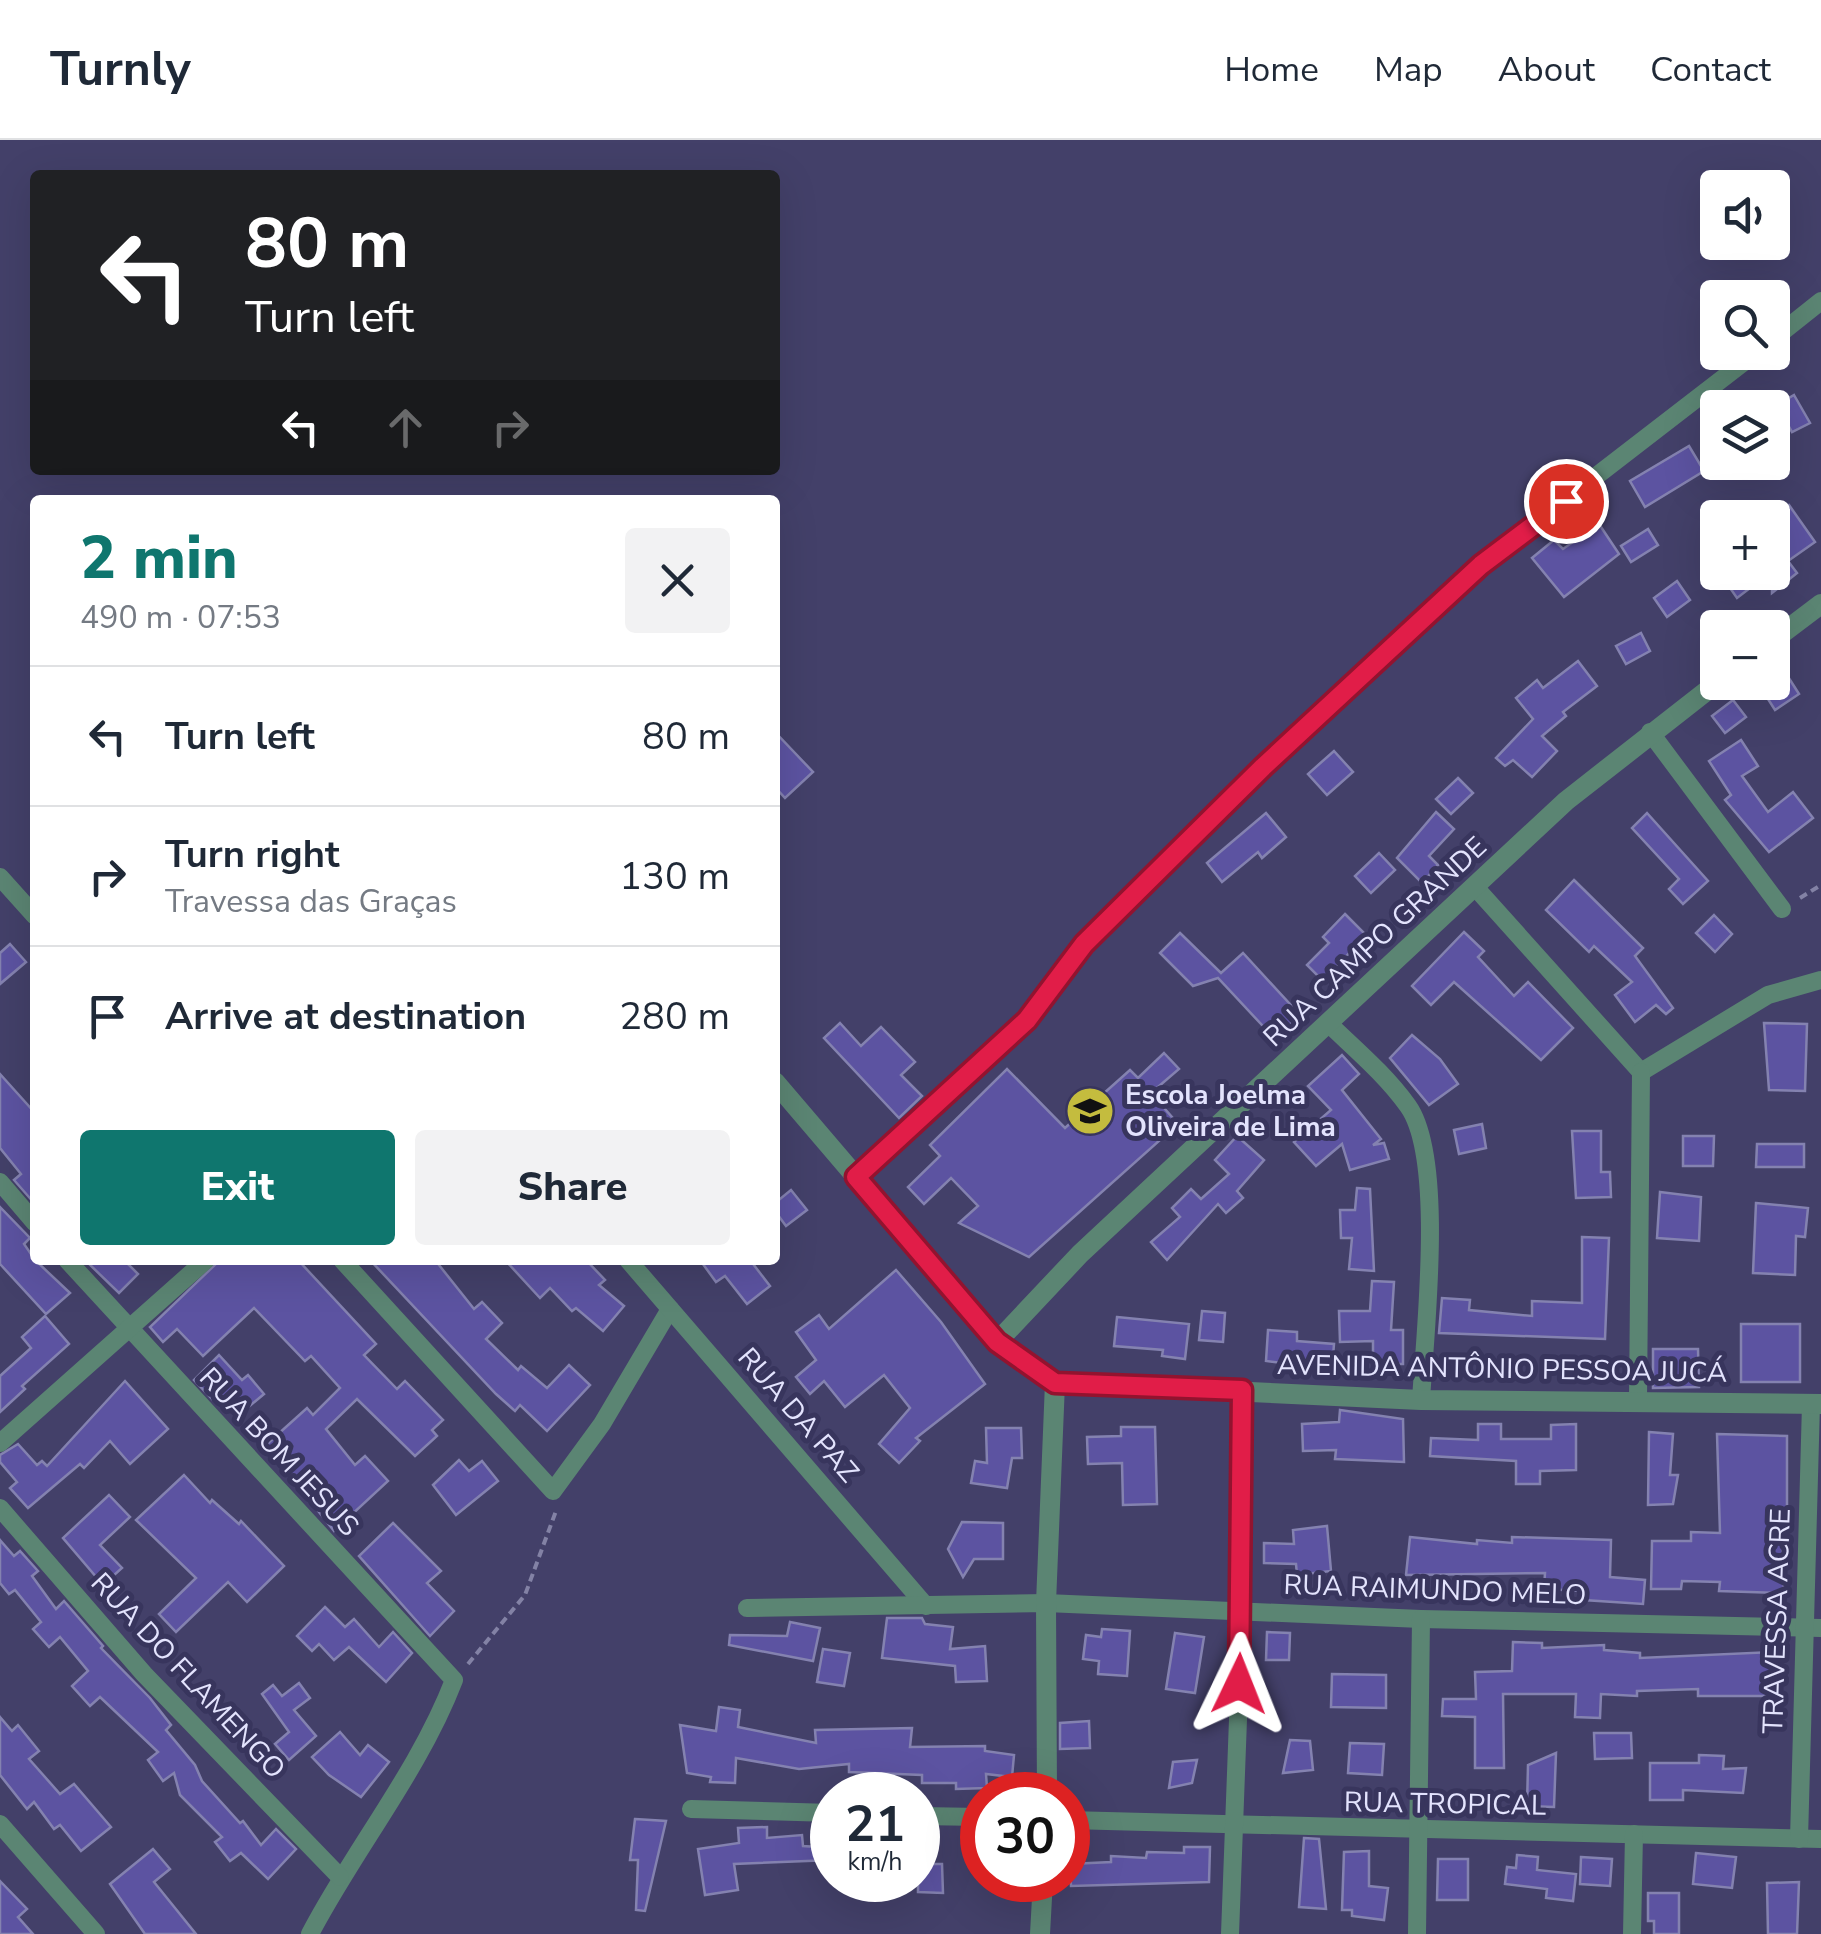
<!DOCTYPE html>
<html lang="en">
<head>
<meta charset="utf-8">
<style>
  :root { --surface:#fff; --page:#f2f2f3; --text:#1f2937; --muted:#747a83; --line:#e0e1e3; --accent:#0f766e }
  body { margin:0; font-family:"Nunito Sans",sans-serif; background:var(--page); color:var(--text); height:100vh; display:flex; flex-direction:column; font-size:38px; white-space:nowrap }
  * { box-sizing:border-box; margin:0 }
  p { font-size:32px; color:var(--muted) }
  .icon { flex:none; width:55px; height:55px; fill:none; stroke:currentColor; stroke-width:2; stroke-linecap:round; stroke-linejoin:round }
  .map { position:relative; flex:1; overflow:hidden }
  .details { position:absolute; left:30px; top:355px; width:750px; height:770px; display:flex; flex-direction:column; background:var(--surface); border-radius:10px; box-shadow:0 10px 40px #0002 }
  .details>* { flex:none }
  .top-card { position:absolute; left:30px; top:30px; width:750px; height:305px; border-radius:10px; box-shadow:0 10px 40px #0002; background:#202124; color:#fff; overflow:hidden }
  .tools { position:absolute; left:1700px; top:30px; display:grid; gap:20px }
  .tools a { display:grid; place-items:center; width:90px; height:90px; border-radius:10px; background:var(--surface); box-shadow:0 10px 40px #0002; font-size:50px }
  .speed { position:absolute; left:810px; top:1632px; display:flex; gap:20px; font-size:50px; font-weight:700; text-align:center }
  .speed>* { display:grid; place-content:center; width:130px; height:130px; border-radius:50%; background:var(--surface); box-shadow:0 10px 40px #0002; line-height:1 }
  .speed small { font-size:25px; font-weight:400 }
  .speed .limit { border:15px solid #d22; background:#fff; color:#111 }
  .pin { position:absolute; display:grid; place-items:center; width:85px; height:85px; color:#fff; margin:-42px; border:5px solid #fff; border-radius:50%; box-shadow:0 2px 10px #0007 }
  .me { position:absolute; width:110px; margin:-55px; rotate:2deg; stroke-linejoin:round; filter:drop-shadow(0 0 8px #0008) }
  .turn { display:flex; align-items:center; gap:35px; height:210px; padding:0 50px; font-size:45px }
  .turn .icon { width:130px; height:130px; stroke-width:2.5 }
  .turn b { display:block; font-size:70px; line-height:85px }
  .lanes { display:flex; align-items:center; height:95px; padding:0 50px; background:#0003; justify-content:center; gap:50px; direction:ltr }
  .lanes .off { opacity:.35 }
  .round { display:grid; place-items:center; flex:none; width:105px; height:105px; border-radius:10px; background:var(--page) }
  .headline { display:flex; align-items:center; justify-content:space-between; height:170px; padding:0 50px }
  h1 { font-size:60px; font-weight:800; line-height:75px; color:var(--accent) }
  .cta { display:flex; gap:20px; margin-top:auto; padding:20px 50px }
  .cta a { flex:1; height:115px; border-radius:10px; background:var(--accent); color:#fff; font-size:40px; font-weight:800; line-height:115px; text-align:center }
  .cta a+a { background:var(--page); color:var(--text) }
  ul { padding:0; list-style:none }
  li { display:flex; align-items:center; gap:30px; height:140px; padding:0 50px; border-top:2px solid var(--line) }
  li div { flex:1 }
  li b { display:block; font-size:38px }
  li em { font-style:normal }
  header { display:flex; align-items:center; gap:60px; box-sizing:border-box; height:140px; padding:0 50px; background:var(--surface); border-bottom:2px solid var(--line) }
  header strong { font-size:48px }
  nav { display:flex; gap:55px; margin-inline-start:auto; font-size:35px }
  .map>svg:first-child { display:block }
  .building { fill:#5c53a1; stroke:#8482b0; stroke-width:2.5 }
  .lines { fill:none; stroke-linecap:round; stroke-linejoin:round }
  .path { stroke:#8382a5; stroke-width:4; stroke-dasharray:8 5; stroke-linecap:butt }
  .minor { stroke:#5b8573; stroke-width:18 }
  .tertiary { stroke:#5b8573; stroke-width:20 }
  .route-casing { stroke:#92132f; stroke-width:25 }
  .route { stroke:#e11d48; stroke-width:18 }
  .labels { text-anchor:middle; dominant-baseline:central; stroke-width:10; stroke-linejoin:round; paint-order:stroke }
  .street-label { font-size:28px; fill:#e3e3fd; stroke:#38355d }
  .poi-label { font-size:28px; font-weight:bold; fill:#e3e3fd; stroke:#38355d; text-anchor:start }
</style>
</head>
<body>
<header>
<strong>Turnly</strong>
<nav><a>Home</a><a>Map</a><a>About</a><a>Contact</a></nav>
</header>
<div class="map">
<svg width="1821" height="1794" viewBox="0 0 1821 1794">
  <rect width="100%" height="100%" fill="#434069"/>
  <g class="building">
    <polygon points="1794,255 1810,283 1792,292 1777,265"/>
    <polygon points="1689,306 1704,331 1645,367 1630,341"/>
    <polygon points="1789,365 1815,402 1788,421 1797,433 1772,453 1772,401 1777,407 1783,401 1771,378"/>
    <polygon points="1599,384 1619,414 1564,457 1532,418 1554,400 1563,409"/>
    <polygon points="1648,389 1658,405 1631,422 1621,406"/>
    <polygon points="1719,432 1771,432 1737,458"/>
    <polygon points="1677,441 1690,460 1667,477 1654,458"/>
    <polygon points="1641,493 1650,511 1626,524 1616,506"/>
    <polygon points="1578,521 1597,546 1563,572 1566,576 1542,596 1557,611 1532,637 1513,620 1505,626 1496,618 1533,579 1516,558 1537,540 1543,548"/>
    <polygon points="1785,532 1799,554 1775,570 1761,548"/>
    <polygon points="1733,560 1746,577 1725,593 1712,576"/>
    <polygon points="775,592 813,632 785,658 775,647"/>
    <polygon points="1741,600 1758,626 1742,636 1768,672 1793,652 1813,678 1769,712 1725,660 1731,655 1709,621"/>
    <polygon points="1334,611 1353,632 1327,655 1308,634"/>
    <polygon points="1458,638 1473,653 1451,674 1436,659"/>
    <polygon points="1436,672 1454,689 1429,716 1438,725 1422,743 1397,718"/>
    <polygon points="1266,673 1286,697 1262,718 1258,712 1222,742 1207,723"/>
    <polygon points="1647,673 1708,741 1683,764 1669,749 1679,739 1632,688"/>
    <polygon points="1379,713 1395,730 1371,753 1355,736"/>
    <polygon points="1574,740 1643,808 1635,816 1673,868 1666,874 1656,865 1635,882 1615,855 1632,842 1594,806 1589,812 1546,770"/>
    <polygon points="1345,774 1366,795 1323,841 1307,825 1329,803 1323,797"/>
    <polygon points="1714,775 1732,794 1715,812 1696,793"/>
    <polygon points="1464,792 1484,811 1478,817 1514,856 1528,842 1573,888 1541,920 1454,842 1431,865 1412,846"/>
    <polygon points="1180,793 1221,833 1243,813 1300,875 1275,899 1218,838 1193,846 1160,813"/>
    <polygon points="10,804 26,822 0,844 0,813"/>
    <polygon points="840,883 861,906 881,887 915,922 901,935 922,956 899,978 824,898"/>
    <polygon points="1764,883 1807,884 1805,951 1769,950"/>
    <polygon points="1412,895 1440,919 1458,944 1429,965 1390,918"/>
    <polygon points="1164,913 1179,929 1151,953 1178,984 1029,1117 959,1083 978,1066 951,1038 924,1064 908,1047 940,1016 930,1005 1007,929 1065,988 1130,930 1138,938"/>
    <polygon points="1342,915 1359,934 1342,950 1381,999 1373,1005 1384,1003 1389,1019 1350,1030 1342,1004 1316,1026 1294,1002 1331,970 1308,946"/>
    <polygon points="0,934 35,973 35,1064 14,1040 21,1034 0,1008"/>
    <polygon points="1482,984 1486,1008 1459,1014 1454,990"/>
    <polygon points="1572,991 1601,991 1601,1032 1610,1032 1611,1057 1576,1058"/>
    <polygon points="1237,996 1264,1020 1237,1051 1243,1058 1226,1073 1218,1064 1167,1120 1151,1102 1180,1077 1172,1068 1191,1049 1201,1059 1229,1034 1215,1020"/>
    <polygon points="1683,996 1714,996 1713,1026 1683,1026"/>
    <polygon points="1757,1004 1804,1004 1804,1027 1756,1027"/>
    <polygon points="1357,1048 1370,1049 1374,1131 1349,1129 1352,1098 1341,1098 1340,1070 1355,1070"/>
    <polygon points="791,1050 807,1070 786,1086 775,1071 775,1063"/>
    <polygon points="1660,1052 1701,1057 1699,1101 1657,1098"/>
    <polygon points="1756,1063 1808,1068 1805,1097 1796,1096 1795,1135 1753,1133"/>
    <polygon points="0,1067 30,1098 24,1104 35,1120 70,1153 46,1174 0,1124"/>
    <polygon points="1582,1097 1609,1098 1605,1199 1439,1193 1442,1158 1470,1160 1469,1170 1532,1176 1532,1161 1582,1163"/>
    <polygon points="85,1120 124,1120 138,1134 119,1153"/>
    <polygon points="220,1120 298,1120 376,1204 364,1215 397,1249 405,1241 443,1280 432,1290 437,1296 415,1316 357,1259 326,1289 355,1325 365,1316 388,1341 334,1391 266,1305 307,1268 313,1275 340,1248 311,1216 305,1221 254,1168 203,1216 177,1189 163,1202 150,1187"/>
    <polygon points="370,1120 435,1120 474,1169 482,1162 502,1183 486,1199 518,1230 521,1226 547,1248 569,1225 590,1245 547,1291 520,1265 515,1271 496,1254"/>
    <polygon points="505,1120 586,1120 605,1140 599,1145 624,1166 603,1191 576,1168 572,1171 550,1148 540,1158"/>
    <polygon points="700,1120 750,1120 770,1146 747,1164 725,1136 716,1142"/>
    <polygon points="896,1130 941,1182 985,1244 916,1298 920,1301 899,1323 879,1304 910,1268 884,1235 845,1267 824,1241 810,1254 796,1237 816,1220 796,1192 819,1175 829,1189"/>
    <polygon points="1372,1141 1394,1142 1391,1190 1403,1190 1403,1224 1373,1224 1373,1201 1340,1202 1339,1171 1370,1171"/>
    <polygon points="1202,1171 1225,1173 1223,1202 1199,1200"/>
    <polygon points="45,1176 69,1204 22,1246 25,1249 0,1272 0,1236 31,1208 22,1197"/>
    <polygon points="1117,1177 1189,1184 1185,1219 1162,1216 1163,1210 1114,1206"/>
    <rect x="1741" y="1184" width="59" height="58"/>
    <polygon points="1268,1190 1297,1192 1297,1201 1334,1204 1332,1229 1266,1221"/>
    <polygon points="1653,1209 1698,1209 1699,1247 1653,1248"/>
    <polygon points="219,1215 242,1240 248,1235 264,1254 239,1275 219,1252 212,1259 194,1240"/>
    <polygon points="125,1241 168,1289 130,1324 110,1301 84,1328 80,1324 28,1368 10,1348 17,1342 0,1322 0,1315 18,1304 37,1325 42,1321 47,1326"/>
    <polygon points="1340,1270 1403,1279 1404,1322 1335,1319 1336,1310 1303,1311 1302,1284 1339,1282"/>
    <polygon points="1478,1284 1501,1284 1501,1299 1551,1299 1551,1285 1576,1284 1576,1330 1540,1331 1540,1344 1516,1344 1516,1321 1430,1316 1431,1298 1478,1300"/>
    <polygon points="1121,1287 1155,1287 1157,1364 1123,1365 1122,1323 1088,1324 1087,1297 1121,1296"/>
    <polygon points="986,1288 1021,1288 1022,1318 1012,1318 1007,1348 971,1343 975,1321 987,1323"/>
    <polygon points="1649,1292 1673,1294 1670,1335 1678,1335 1673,1364 1648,1365"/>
    <polygon points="1717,1294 1787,1296 1787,1376 1781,1376 1784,1453 1719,1451 1720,1442 1682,1441 1681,1449 1651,1449 1652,1401 1691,1401 1691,1392 1720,1393"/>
    <polygon points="459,1320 469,1331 482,1321 498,1341 456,1375 433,1345"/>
    <polygon points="184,1335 210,1363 212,1360 239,1384 241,1381 284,1426 247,1462 228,1442 176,1492 159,1474 196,1438 136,1380"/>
    <polygon points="109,1355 130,1377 100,1405 122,1428 103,1445 63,1398"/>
    <polygon points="962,1382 1003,1383 1003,1419 974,1419 963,1437 948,1409"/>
    <polygon points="393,1383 441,1431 427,1443 454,1471 430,1496 359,1416"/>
    <polygon points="1327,1386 1331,1431 1297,1435 1296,1424 1264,1423 1264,1403 1294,1404 1293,1390"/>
    <polygon points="1410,1397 1477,1404 1477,1400 1512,1403 1512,1397 1611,1400 1610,1437 1645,1440 1643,1464 1584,1460 1584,1451 1544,1449 1545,1433 1406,1435"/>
    <polygon points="0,1400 14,1416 20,1411 38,1431 32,1436 56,1469 64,1461 103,1506 101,1508 150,1558 171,1585 166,1590 195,1625 202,1641 240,1683 243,1681 261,1705 276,1689 296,1709 268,1739 241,1713 230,1721 215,1702 222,1697 180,1655 174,1633 163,1641 148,1620 158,1612 100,1557 90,1566 72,1546 88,1531 60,1497 49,1507 33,1489 41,1482 15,1450 9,1454 0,1443"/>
    <polygon points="325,1467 345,1487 354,1479 379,1507 393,1492 412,1513 386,1542 349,1507 334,1520 319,1504 312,1511 297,1496"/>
    <polygon points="887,1478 922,1478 925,1484 953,1487 950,1509 985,1506 987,1541 956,1542 955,1526 882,1518"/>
    <polygon points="790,1482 820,1488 813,1521 729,1505 730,1495 787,1496"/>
    <polygon points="1102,1489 1130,1491 1127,1536 1098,1534 1099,1521 1083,1519 1086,1495 1101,1497"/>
    <polygon points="1267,1492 1290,1493 1289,1520 1266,1520"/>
    <polygon points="1175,1493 1204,1497 1195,1553 1166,1549"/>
    <polygon points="1513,1502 1542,1503 1542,1508 1604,1505 1604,1510 1640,1513 1640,1518 1773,1512 1770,1556 1698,1556 1698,1549 1637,1551 1637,1556 1601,1554 1600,1578 1575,1577 1576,1554 1503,1554 1504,1628 1475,1628 1475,1577 1442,1576 1443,1559 1476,1559 1475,1532 1512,1531"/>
    <polygon points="823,1509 850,1513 844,1546 817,1542"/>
    <polygon points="1332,1534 1386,1535 1386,1568 1331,1567"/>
    <polygon points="299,1543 310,1558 294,1570 316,1596 289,1620 275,1604 289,1592 262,1554 273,1545 282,1556"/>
    <polygon points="719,1567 740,1570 738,1587 816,1603 815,1590 912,1588 910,1607 985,1606 985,1611 1014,1615 1012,1637 986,1634 987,1648 956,1649 956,1643 922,1643 922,1635 849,1632 849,1624 799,1629 736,1618 735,1643 710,1642 711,1637 687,1633 680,1585 716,1591"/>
    <polygon points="0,1577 12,1591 18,1585 39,1611 29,1619 60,1654 74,1644 111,1687 81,1711 60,1685 54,1689 34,1662 27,1669 0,1635"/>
    <polygon points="1089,1581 1090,1608 1060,1609 1060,1583"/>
    <polygon points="340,1592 360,1615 368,1605 389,1622 361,1657 329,1635 312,1617"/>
    <polygon points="1594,1593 1631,1593 1632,1618 1595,1619"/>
    <polygon points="1290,1600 1310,1601 1313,1630 1283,1633"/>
    <polygon points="1350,1603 1384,1604 1382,1635 1348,1633"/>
    <polygon points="1556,1613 1554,1667 1527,1666 1528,1625"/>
    <polygon points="1699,1615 1724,1616 1723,1629 1746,1628 1743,1653 1683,1650 1683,1660 1650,1660 1650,1623 1699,1623"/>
    <polygon points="1197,1620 1192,1643 1169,1648 1173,1622"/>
    <polygon points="635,1679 666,1681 645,1771 636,1770 638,1720 630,1720"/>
    <polygon points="767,1687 767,1698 802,1695 803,1706 832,1708 832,1720 734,1724 738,1750 705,1755 698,1709 739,1703 738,1688"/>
    <polygon points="1304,1698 1319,1699 1326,1769 1299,1767"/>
    <polygon points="1184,1707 1210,1707 1209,1742 1071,1746 1070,1724 1111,1722 1111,1716 1146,1718 1147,1712 1184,1713"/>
    <polygon points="153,1709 170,1729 154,1742 196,1794 145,1794 110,1744"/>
    <polygon points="1369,1711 1369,1746 1388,1748 1384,1780 1352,1776 1352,1770 1342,1770 1344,1712"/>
    <polygon points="1696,1713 1736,1717 1732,1748 1693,1744"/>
    <polygon points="1517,1715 1538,1717 1537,1730 1576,1734 1573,1761 1546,1758 1547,1749 1505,1744 1507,1727 1516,1728"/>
    <polygon points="1581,1717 1612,1719 1610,1746 1580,1744"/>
    <polygon points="1438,1719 1468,1719 1468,1760 1437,1760"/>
    <polygon points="918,1724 942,1724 943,1753 918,1752"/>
    <polygon points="0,1741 27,1769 18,1777 33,1794 0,1794"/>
    <polygon points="1799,1742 1797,1794 1768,1794 1767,1743"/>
    <polygon points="1648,1753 1679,1753 1679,1794 1654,1794 1654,1781 1648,1781"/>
  </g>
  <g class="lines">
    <g class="path">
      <polyline points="1800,758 1821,745"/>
      <polyline points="468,1524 525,1455 556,1371"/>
    </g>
    <g class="minor">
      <polyline points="1772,200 1821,161"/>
      <polyline points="1650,592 1782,769"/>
      <polyline points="0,737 35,776"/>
      <polyline points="1475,747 1641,932"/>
      <path d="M1328,883C1355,909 1386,935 1408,966C1445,1018 1425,1192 1421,1260"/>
      <polyline points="1641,932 1768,855 1821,840"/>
      <polyline points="856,1037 1027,879 1084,804 1263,627 1481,425 1757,212"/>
      <polyline points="0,1042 35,1083"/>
      <path d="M67,1120L454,1540C419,1631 355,1708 310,1794"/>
      <polyline points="342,1120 553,1351 602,1284 670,1169"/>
      <polyline points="628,1120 926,1466"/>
      <polyline points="1638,1261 1641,932"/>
      <polyline points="0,1303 206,1120"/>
      <polyline points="0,1368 144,1534 340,1737"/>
      <polyline points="747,1468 1046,1463 1421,1479 1821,1488"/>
      <polyline points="691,1669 832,1673"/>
      <polyline points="918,1676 982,1677"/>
      <polyline points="1068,1680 1821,1699"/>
      <polyline points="0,1684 96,1794"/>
      <polyline points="1799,1699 1811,1264"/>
      <polyline points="1230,1794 1242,1472 1242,1250"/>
      <polyline points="1417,1794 1421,1479"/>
      <polyline points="1632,1794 1634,1694"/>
    </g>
    <g class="tertiary">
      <polyline points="1772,501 1821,464"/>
      <polyline points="775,942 997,1202 1055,1243 1421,1260 1821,1264"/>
      <polyline points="997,1202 1080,1114 1566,661 1718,542"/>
      <polyline points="1047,1655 1046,1463 1055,1243"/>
      <polyline points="1040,1794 1043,1740"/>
    </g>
  </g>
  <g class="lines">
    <g class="route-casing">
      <polyline id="route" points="1239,1544 1242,1250 1055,1243 997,1202 856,1037 1027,880 1084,804 1263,627 1481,425 1566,361"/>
    </g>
    <use href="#route" class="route"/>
  </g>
  <defs>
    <g id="school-disc" transform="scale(2.5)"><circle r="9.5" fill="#c4bc3e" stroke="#38355d"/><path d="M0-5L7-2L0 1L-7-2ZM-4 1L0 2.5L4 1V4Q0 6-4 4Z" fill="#111"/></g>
  </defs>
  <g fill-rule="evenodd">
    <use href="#school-disc" x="1090" y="971"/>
  </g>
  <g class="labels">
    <g class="street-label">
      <text transform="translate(1375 802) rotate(-43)">RUA CAMPO GRANDE</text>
      <text transform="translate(1502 1229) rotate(1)">AVENIDA ANTÔNIO PESSOA JUCÁ</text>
      <text transform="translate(798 1275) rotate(49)">RUA DA PAZ</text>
      <text transform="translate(279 1312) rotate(47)">RUA BOM JESUS</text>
      <text transform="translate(1435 1450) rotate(2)">RUA RAIMUNDO MELO</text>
      <text transform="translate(1777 1481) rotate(-88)">TRAVESSA ACRE</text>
      <text transform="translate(188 1536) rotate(47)">RUA DO FLAMENGO</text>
      <text transform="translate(1445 1664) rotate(1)">RUA TROPICAL</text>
    </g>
    <g class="poi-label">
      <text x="1125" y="955">Escola Joelma<tspan x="1125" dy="32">Oliveira de Lima</tspan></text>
    </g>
  </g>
</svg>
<div class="tools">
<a><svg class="icon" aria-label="sound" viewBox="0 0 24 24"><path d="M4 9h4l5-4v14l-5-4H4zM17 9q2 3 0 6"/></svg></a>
<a><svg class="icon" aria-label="search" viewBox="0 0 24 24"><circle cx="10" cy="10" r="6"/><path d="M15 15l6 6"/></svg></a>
<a><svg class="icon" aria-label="layers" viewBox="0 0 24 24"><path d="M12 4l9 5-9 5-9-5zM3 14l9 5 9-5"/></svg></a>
<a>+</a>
<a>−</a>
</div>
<div class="speed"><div>21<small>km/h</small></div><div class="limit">30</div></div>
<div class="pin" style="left:1566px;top:361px;background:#d93025"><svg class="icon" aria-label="arrive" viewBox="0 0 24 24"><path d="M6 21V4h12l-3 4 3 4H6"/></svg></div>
<svg class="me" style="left:1239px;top:1544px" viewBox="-20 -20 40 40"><path d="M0-17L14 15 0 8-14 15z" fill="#e11d48" stroke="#fff" stroke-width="4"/></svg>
<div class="top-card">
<div class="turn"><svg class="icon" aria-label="left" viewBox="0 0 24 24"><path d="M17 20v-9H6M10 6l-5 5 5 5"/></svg><div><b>80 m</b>Turn left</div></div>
<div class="lanes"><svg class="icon" aria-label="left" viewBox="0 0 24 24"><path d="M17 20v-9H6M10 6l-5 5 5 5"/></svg><svg class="icon off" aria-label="ahead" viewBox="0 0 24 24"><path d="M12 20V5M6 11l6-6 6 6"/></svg><svg class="icon off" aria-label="right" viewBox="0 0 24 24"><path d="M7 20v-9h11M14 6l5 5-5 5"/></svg></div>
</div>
<section class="details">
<div class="headline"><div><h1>2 min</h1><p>490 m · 07:53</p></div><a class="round"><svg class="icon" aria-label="close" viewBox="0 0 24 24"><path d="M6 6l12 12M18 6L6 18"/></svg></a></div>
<ul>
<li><svg class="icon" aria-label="left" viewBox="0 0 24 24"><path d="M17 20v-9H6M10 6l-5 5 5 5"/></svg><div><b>Turn left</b></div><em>80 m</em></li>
<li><svg class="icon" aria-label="right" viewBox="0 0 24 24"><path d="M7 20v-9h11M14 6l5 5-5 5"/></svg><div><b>Turn right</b><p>Travessa das Graças</p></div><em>130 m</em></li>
<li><svg class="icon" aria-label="arrive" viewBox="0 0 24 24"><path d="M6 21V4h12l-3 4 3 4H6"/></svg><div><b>Arrive at destination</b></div><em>280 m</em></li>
</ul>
<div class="cta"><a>Exit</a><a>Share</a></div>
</section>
</div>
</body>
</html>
